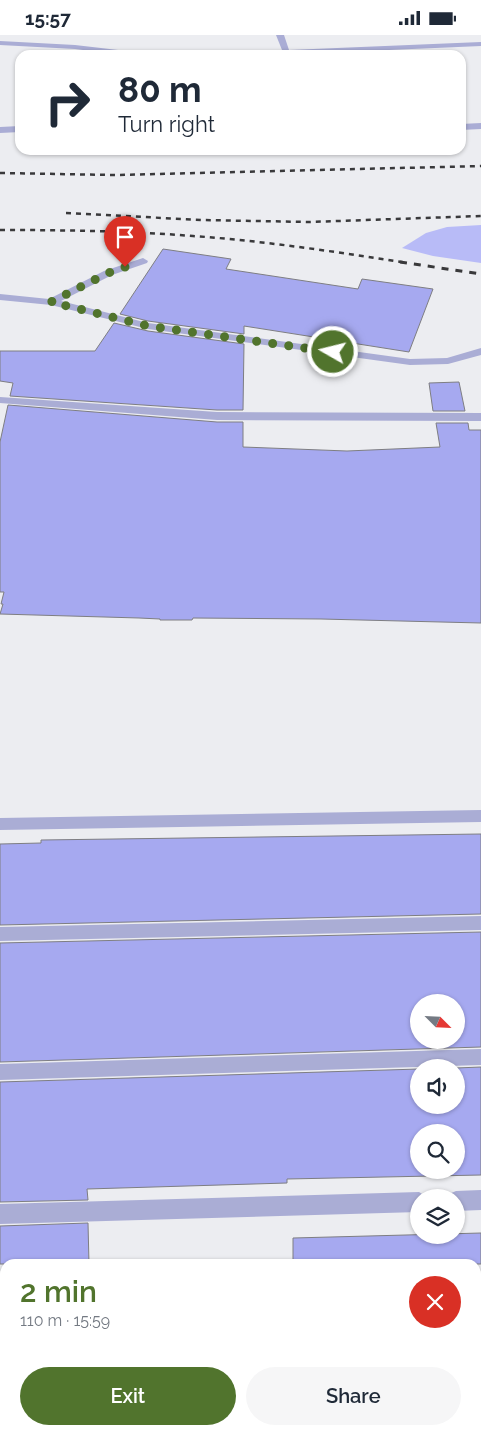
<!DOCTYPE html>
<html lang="en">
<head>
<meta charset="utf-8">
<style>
  :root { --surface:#fff; --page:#f6f6f7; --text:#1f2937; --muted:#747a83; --accent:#51742d }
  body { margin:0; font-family:Raleway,sans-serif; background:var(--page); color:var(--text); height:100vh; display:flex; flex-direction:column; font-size:19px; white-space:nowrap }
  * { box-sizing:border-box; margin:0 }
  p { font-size:16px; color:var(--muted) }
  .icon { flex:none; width:28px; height:28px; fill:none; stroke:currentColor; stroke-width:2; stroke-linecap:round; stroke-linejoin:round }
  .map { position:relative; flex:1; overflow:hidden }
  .sheet { position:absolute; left:0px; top:1224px; width:481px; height:176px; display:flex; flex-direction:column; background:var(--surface); border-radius:15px 15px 0 0; box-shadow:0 1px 4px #0004 }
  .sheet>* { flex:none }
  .guide { position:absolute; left:15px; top:15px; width:451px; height:105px; border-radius:15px; box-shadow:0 1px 4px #0004; background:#fff; color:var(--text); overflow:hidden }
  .needle { width:32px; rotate:114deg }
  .buttons { position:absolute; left:410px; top:959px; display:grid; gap:10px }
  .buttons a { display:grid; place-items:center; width:55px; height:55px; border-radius:50%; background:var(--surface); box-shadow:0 1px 4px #0004; font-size:25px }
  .pin { position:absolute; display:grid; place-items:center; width:42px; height:42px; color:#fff; margin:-51px -21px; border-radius:50% 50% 50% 0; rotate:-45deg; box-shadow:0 0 5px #0007 }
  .pin .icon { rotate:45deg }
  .me { position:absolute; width:55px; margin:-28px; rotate:278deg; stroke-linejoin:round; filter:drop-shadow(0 0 4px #0008) }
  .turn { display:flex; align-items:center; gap:18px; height:105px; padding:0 20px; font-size:22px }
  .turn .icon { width:65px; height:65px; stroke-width:2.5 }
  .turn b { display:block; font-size:35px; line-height:42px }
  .round { display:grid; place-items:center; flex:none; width:52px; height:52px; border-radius:26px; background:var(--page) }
  .overview { display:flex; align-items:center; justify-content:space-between; height:85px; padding:0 20px }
  h1 { font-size:30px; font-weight:600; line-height:38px; color:var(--accent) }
  .primary-button { display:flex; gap:10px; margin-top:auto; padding:10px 20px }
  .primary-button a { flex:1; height:58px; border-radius:30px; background:var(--accent); color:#fff; font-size:20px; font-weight:600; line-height:58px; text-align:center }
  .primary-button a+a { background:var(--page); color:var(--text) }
  .status { display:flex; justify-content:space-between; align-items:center; height:35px; padding:0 25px; background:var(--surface); direction:ltr }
  .status svg { height:14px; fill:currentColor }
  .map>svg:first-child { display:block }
  .green { fill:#b8bbf7 }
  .building { fill:#a6a9f0; stroke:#7e7e82; fill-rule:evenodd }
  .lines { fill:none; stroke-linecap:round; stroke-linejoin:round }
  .lane { fill:#aaadd5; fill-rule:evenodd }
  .rail-far1 { stroke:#39393b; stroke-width:2.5; stroke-dasharray:5 5; stroke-linecap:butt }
  .rail { stroke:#39393b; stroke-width:3; stroke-dasharray:7 7; stroke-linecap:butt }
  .route { stroke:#51742d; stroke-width:9; stroke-dasharray:0 16.2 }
</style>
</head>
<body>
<div class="status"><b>15:57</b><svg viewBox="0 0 49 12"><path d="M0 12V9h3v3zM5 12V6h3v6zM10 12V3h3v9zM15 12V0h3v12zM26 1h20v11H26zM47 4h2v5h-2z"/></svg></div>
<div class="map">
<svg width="481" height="1399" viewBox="0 0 481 1399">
  <rect width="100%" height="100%" fill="#ecedf1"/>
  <polygon class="green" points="481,190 481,228 433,221 402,213 426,198 447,192"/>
  <g class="building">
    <polygon points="163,214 231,224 226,234 358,254 362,244 433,254 409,317 244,291 244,299 148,286 120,279"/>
    <polygon points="114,288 148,296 244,309 243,375 217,375 10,361 13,348 0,346 0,316 95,316"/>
    <polygon points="459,347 465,376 433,376 429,348"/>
    <polygon points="8,370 217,387 243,387 243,412 347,416 440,412 436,388 468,388 469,395 481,395 481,588 321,584 193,583 192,585 160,585 160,584 139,583 0,579 3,569 1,569 4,557 0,557 0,407"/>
    <polygon points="481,799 481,879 0,890 0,809 41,808 41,805"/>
    <path d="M481,897V1012L0,1027V908ZM419,968H456V1005H419Z"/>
    <path d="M481,1032V1140L287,1144V1148L87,1154L88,1165L0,1167V1047L419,1034V1070H456V1033ZM419,1098H456V1135H419Z"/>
    <polygon points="88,1188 89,1229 0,1229 0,1191"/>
    <polygon points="481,1198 481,1229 293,1229 293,1203"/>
  </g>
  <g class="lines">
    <g class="lane">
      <polygon points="276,0 284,0 289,15 481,7 481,11 274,20 212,20 216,18 282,15"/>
      <polygon points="0,6 75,10 144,18 148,20 123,20 75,14 0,10"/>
      <polygon points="481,88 481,94 461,95 461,89"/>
      <polygon points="20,91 20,97 0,98 0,92"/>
      <polygon points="143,223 148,226 147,228 112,240 61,266 148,288 410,324 447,323 481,313 481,320 448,329 410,330 148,294 51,270 0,265 0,259 49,264 104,236"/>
      <polygon points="0,362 217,377 481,378 481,386 217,385 0,368"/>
      <polygon points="481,775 481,787 0,795 0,783"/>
      <polygon points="481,881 481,895 0,906 0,892"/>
      <polygon points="481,1014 481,1030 0,1045 0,1029"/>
      <polygon points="481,1155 481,1175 456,1176 456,1162 448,1162 449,1159 456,1156"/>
      <polygon points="419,1157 427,1162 419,1162 419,1177 0,1189 0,1169"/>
      <polygon points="481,1341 481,1363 476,1364 476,1342"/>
      <polygon points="5,1357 5,1379 0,1380 0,1358"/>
    </g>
    <g class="rail-far1">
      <polyline points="0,138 115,140 481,131"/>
      <polyline points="66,178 202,185 310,187 481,181"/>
      <path d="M0,195C65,195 129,196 193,201C265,206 337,217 408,228"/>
    </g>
    <polyline class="rail" points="400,227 481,239"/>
  </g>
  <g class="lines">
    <polyline class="route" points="125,232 108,238 51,267 148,291 333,317"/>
  </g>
</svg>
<div class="buttons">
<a><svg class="needle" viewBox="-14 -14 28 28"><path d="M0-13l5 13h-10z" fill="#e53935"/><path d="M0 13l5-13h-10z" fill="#747a83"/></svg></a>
<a><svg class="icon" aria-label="sound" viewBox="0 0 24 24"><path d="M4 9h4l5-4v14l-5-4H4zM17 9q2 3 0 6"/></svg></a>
<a><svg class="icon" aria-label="search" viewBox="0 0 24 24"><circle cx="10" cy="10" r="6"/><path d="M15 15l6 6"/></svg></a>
<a><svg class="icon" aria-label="layers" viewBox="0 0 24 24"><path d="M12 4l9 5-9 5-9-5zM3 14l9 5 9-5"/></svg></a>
</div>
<div class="pin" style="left:125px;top:232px;background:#d93025"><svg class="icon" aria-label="arrive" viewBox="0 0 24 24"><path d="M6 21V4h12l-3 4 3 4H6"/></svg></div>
<svg class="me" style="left:333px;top:317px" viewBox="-20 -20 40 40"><circle r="17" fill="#51742d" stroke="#fff" stroke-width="3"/><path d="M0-11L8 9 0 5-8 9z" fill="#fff"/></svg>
<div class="guide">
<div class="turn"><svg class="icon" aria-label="right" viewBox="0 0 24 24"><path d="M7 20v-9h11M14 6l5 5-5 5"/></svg><div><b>80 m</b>Turn right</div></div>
</div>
<section class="sheet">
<div class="overview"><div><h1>2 min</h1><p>110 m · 15:59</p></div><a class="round" style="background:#d93025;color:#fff"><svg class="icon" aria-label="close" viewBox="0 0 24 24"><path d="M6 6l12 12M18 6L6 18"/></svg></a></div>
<div class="primary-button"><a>Exit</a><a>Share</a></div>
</section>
</div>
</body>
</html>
